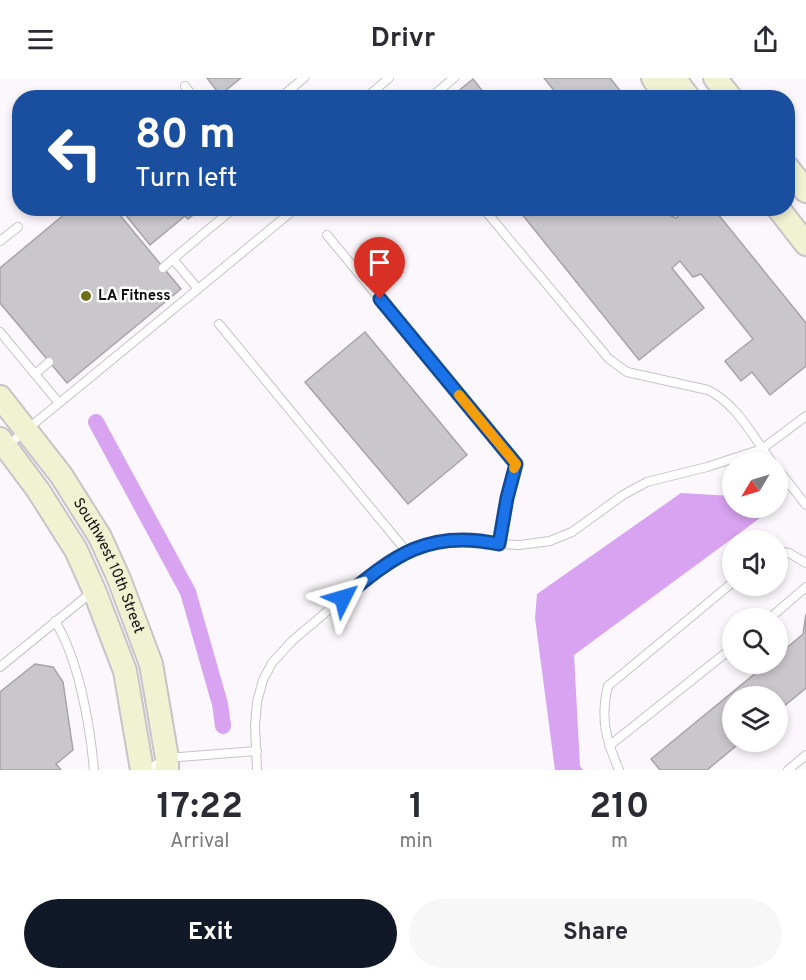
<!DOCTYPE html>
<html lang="en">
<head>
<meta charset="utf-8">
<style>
  :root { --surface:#fff; --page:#f7f7f7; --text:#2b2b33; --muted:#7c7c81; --accent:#111827 }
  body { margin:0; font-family:Overpass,sans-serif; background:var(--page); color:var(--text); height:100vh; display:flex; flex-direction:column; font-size:22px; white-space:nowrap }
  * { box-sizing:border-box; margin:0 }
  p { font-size:20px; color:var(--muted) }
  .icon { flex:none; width:33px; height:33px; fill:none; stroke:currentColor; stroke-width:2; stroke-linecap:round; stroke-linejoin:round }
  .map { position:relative; height:692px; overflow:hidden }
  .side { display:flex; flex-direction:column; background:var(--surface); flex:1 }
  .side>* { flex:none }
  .banner { position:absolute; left:12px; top:12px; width:783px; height:126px; border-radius:24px; box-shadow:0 3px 9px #0003; background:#1a4fa0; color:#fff; overflow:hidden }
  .needle { width:39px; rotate:232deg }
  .fabs { position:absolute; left:722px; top:374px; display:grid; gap:12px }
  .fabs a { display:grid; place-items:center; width:66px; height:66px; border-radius:50%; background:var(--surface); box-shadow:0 3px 9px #0003; font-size:30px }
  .pin { position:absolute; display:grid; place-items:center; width:51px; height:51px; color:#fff; margin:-62px -26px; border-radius:50% 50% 50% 0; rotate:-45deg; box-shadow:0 0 6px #0007 }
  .pin .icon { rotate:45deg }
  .me { position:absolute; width:66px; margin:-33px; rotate:50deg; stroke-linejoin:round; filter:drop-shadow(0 0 4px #0008) }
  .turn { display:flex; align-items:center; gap:21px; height:126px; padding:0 24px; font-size:27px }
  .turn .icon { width:78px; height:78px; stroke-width:2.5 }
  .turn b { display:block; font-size:42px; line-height:51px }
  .eta { display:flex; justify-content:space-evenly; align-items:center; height:102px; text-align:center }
  .eta b { font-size:36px; font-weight:700; line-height:42px }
  .action { display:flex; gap:12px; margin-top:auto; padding:12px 24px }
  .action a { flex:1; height:69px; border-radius:36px; background:var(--accent); color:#fff; font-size:24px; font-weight:700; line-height:69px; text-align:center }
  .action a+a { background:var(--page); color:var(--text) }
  header { display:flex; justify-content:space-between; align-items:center; height:78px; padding:0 24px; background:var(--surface); font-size:27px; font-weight:700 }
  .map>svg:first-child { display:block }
  .water { fill:#d8a3f0 }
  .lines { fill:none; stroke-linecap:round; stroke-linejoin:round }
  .canal { stroke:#d8a3f0; stroke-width:16 }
  .building { fill:#cac7cc; stroke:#a7a3a8; stroke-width:1.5 }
  .lane-casing { stroke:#c7c3c8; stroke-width:10 }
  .secondary-casing { stroke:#c7c3c8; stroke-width:26 }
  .lane { stroke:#fff; stroke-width:8 }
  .secondary { stroke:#f1f2d1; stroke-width:22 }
  .route-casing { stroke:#114b97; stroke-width:15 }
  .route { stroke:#1a73e8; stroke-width:10 }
  .slow { stroke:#f59e0b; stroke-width:10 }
  .poi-dot { fill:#6c6f14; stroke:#fff; stroke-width:2 }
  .labels { text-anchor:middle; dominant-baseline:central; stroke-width:5; stroke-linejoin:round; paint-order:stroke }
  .poi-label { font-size:15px; font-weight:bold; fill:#0e0d0e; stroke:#fff; text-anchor:start }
  .street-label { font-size:15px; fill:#0e0d0e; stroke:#fff }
</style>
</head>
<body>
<header><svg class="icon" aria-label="menu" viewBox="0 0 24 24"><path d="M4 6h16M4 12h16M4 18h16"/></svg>Drivr<svg class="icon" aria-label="share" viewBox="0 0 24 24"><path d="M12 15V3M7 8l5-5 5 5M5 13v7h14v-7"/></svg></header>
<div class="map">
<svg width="806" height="692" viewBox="0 0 806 692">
  <rect width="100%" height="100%" fill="#fbf7fc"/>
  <polygon class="water" points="681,415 732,418 732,429 756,429 760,440 574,577 580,688 583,692 555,692 535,540 537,516"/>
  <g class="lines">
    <polyline class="canal" points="96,344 188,514 220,626 223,648"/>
  </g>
  <g class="building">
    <polygon points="207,0 241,0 220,17"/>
    <polygon points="544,0 610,0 626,20 560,20"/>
    <polygon points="473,1 488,20 450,20"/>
    <polygon points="72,130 114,130 181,211 67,305 0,225 0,190"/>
    <polygon points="120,130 196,130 198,133 188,141 185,138 150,167"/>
    <polygon points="517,130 664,130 663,134 676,140 687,130 713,130 806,245 806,288 770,317 752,294 741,303 725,283 753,261 701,196 693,199 680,183 672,190 704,230 639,282"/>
    <polygon points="365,254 467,377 408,426 305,304"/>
    <polygon points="806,536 806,610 777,634 777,618 732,618 732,663 742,663 707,692 660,692 651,681 768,585 777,585 777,578 803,556"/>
    <polygon points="35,586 53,589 63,604 73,672 56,686 61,692 0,692 0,614"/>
  </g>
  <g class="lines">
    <g class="lane-casing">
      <g id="lane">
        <polyline points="185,8 194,20"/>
        <polyline points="280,20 304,0"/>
        <polyline points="366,20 389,0"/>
        <polyline points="430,20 454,0"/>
        <polyline points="234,130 173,181 198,211 296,130"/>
        <path d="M483,130L609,281L627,294L708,312C737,326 753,359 772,384"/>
        <polyline points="327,157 516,386 507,420 499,466"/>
        <polyline points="0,163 18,149"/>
        <polyline points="163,190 173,181"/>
        <polyline points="219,246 407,474"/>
        <polyline points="0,254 59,325"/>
        <polyline points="35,296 49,284"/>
        <polyline points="8,367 198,211"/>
        <polyline points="777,390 806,427"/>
        <polyline points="777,473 789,475 806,485"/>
        <polyline points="770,540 806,509"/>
        <path d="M55,543C79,582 90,647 94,692"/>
        <polyline points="0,589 92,514"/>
        <polyline points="609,668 732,570"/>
        <polyline points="147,692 167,680 257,673"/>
        <polyline points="257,692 255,648 257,624 263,602 272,585 292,563 377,491 397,479 428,466 451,461 475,461 499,466 520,467 550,463 572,454 623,417 647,404 707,389 762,371 806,338"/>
        <path d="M619,692C606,662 600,640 608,608L732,505"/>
        <polyline points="788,692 806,677"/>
      </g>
    </g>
    <g class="secondary-casing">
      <g id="secondary">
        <polyline points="653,0 666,20"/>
        <polyline points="674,0 689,20"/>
        <polyline points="715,0 731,20"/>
        <polyline points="788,90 806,113"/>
        <polyline points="778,130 806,166"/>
        <path id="s1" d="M0,319L61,397L100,459L119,501L151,586L167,680V692"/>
        <polyline points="0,361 38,412 76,472 94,512 125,593 142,692"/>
      </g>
    </g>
    <use href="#lane" class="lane"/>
    <use href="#secondary" class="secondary"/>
  </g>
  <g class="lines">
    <g class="route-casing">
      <path id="route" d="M343,520C395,477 428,451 499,466L507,420L516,386L380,221"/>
    </g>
    <use href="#route" class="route"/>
    <polyline class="slow" points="459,317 516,386 514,390"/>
  </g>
  <circle class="poi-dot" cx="86" cy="218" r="6"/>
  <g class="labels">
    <g class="poi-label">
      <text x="98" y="218">LA Fitness</text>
    </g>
    <g class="street-label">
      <text stroke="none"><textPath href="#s1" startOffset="202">Southwest 10th Street</textPath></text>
    </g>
  </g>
</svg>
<div class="fabs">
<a><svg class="needle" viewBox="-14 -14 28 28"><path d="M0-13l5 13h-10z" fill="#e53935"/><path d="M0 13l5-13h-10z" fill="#7c7c81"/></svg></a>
<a><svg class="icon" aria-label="sound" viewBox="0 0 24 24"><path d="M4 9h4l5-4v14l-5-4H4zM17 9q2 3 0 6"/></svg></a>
<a><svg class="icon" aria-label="search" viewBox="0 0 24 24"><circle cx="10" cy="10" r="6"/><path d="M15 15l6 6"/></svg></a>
<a><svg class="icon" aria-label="layers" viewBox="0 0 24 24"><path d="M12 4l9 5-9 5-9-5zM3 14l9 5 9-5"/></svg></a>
</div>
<div class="pin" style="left:380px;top:221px;background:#d93025"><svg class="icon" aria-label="arrive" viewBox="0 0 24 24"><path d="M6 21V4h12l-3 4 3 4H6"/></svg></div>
<svg class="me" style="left:343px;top:520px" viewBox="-20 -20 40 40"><path d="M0-17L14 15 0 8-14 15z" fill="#1a73e8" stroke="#fff" stroke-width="4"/></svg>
<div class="banner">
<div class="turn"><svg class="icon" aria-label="left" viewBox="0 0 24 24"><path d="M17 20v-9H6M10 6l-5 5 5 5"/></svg><div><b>80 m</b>Turn left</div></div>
</div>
</div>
<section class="side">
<div class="eta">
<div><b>17:22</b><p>Arrival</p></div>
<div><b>1</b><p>min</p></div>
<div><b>210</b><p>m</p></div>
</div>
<div class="action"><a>Exit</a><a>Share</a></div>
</section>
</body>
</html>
